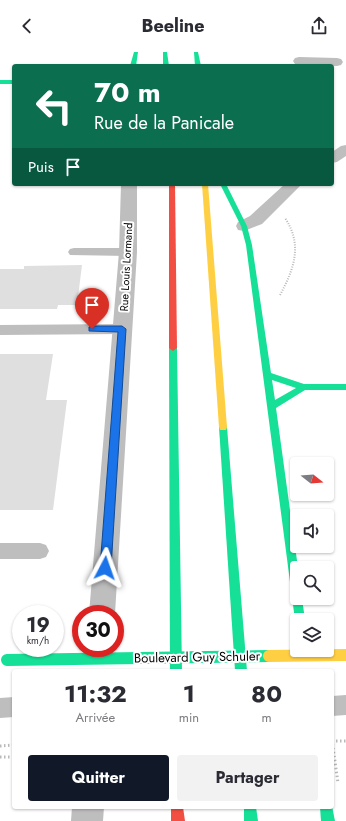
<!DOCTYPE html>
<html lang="fr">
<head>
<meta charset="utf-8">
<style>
  :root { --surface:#fff; --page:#f2f2f3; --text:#2b2b33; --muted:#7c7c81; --accent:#111827 }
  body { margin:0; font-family:Jost,sans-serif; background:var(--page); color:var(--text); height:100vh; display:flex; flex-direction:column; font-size:15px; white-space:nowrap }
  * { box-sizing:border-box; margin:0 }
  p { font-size:13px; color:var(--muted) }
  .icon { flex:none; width:22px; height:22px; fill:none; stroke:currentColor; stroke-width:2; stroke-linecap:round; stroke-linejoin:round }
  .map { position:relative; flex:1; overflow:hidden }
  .side { position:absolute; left:12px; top:617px; width:322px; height:140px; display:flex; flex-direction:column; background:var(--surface); border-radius:4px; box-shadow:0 1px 3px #0004 }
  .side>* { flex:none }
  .guide { position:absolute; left:12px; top:12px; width:322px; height:122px; border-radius:4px; box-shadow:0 1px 3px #0004; background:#0b6e4f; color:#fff; overflow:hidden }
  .needle { width:26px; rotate:107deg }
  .tools { position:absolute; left:290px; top:405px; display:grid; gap:8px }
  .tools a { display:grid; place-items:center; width:44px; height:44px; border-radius:4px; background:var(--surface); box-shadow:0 1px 3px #0004; font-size:20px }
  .speed { position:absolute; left:12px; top:553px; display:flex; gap:8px; font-size:20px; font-weight:700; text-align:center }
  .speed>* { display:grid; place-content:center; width:52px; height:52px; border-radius:50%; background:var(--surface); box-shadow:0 1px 3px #0004; line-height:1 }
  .speed small { font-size:10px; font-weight:400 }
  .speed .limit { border:6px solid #d22; background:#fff; color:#111 }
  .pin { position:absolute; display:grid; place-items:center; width:34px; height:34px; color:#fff; margin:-41px -17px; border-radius:50% 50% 50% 0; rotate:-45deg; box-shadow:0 0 4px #0007 }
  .pin .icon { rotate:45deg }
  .me { position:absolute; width:44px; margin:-22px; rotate:4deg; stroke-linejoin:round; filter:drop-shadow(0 0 3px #0008) }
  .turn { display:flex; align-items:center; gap:14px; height:84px; padding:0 16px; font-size:18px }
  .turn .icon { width:52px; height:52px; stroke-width:2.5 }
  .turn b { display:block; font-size:28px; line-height:34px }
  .then { display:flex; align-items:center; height:38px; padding:0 16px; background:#0003; gap:8px; font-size:15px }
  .eta { display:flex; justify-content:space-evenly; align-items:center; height:68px; text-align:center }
  .eta b { font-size:24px; font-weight:700; line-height:28px }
  .button { display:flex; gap:8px; margin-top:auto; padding:8px 16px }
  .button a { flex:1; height:46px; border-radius:4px; background:var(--accent); color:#fff; font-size:16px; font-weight:700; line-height:46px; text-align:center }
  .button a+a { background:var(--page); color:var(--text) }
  header { display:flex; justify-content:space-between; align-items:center; height:52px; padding:0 16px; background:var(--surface); font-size:18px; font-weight:700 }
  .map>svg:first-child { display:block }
  .building { fill:#dfdfdf }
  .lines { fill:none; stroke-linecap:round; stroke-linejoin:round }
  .path-far1 { stroke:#b9b9b9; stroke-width:2; stroke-dasharray:1 1.5; stroke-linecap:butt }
  .path { stroke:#b9b9b9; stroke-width:3; stroke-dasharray:1.5 2.5; stroke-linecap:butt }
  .lane { fill:#bebebe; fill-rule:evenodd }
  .street { fill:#bebebe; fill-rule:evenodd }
  .fast { fill:#16e098; fill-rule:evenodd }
  .slow { fill:#ffcf43; fill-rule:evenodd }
  .jam { fill:#f24e42; fill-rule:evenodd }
  .path-bridge { stroke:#b9b9b9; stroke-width:3; stroke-dasharray:1.5 2.5; stroke-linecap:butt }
  .fast-bridge { stroke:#16e098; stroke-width:12 }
  .slow-bridge { stroke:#ffcf43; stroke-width:12 }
  .route { fill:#1a73e8; stroke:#114b97 }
  .labels { text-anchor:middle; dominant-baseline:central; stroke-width:4; stroke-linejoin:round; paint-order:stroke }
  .street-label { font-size:11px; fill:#000; stroke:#fff }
  .near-street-label { font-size:13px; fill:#000; stroke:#fff }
</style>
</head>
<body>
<header><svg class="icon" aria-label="back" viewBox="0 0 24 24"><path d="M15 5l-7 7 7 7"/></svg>Beeline<svg class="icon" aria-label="share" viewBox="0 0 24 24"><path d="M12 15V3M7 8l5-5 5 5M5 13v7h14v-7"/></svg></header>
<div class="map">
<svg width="346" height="769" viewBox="0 0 346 769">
  <rect width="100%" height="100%" fill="#fff"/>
  <g class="building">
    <polygon points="82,213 77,253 58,253 57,257 0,257 0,217 24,217 24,214"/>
    <polygon points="0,302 53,302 46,348 67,348 53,458 0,458"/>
  </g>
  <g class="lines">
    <path class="path-far1" d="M280,243C294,217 303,193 285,166"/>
    <g class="path">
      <polyline points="332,688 338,731"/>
      <polyline points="0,694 14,693"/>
      <polyline points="0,705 14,705"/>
    </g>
    <g class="lane">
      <polygon points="74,196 128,196 132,197 134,200 132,203 128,204 70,203 68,200 70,197"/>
      <polygon points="122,272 127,274 129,277 127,280 122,282 0,283 0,273"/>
      <polygon points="0,491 40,491 46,493 49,499 46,505 40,507 0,507"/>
      <polygon points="346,643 346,663 332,664 332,644"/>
      <polygon points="14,645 14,665 0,666 0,646"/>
    </g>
    <g class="street">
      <polygon points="299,5 337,6 341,7 343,10 341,13 337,14 295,12 293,9 295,6"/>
      <polygon points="346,93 346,104 337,110 332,111 332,100 341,94"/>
      <polygon points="121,132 137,132 137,200 115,562 89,562 119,200"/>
      <polygon points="285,132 302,132 262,172 244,179 238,178 236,174 238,170 250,164"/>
      <polygon points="72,755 104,755 103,769 71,769"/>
    </g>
    <g class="fast">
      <polygon points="134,0 138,0 136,14 130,14"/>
      <polygon points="163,0 167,0 169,14 163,14"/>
      <polygon points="194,0 198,0 201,14 195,14"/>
      <rect x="0" y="28" width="14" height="4"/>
      <path d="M220,132H226L247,174L252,193L271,321L304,332H346V338H305L276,356L298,516H297V546H302L305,568H297V572L295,568L246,193L241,174ZM272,328L296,336L275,348Z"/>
      <polygon points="173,293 177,296 182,619 170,619 169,296"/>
      <polygon points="223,371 226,372 227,375 247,619 235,619 219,375 220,372"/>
      <polygon points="332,754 335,769 321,769 320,755"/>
      <polygon points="244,755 256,755 258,769 244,769"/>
    </g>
    <polygon class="slow" points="202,132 208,132 227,375 226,378 220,378 219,375"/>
    <g class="jam">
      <polygon points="169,132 175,132 177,296 173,299 169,296"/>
      <polygon points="171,755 183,755 185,769 171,769"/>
    </g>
    <polyline class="path-bridge" points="332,689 346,689"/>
    <polyline class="fast-bridge" points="7,608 269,604"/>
    <polyline class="slow-bridge" points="269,604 346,603"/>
  </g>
  <polygon class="route" points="92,274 122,274 126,277 111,516 109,519 105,521 102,519 100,516 118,280 89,279 89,275"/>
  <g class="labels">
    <g class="street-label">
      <text transform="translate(126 215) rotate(-87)">Rue Louis Lormand</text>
    </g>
    <g class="near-street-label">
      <text transform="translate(197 605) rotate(-1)">Boulevard Guy Schuler</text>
    </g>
  </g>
</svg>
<div class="tools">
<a><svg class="needle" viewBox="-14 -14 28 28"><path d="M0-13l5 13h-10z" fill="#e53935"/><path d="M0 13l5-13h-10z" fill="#7c7c81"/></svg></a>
<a><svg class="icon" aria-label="sound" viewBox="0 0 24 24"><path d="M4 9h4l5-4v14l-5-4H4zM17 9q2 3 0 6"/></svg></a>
<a><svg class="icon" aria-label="search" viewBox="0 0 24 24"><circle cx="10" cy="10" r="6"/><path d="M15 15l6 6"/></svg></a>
<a><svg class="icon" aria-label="layers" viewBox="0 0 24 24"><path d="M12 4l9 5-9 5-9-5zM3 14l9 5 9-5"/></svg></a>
</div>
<div class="speed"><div>19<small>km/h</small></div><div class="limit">30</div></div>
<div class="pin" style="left:92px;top:277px;background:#d93025"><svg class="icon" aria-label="arrive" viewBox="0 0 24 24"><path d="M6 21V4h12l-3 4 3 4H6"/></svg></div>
<svg class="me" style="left:105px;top:516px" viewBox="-20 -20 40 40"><path d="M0-17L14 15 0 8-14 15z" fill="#1a73e8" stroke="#fff" stroke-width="4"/></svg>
<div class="guide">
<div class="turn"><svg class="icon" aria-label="left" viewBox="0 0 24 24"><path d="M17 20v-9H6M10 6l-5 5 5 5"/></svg><div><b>70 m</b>Rue de la Panicale</div></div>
<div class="then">Puis<svg class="icon" aria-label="arrive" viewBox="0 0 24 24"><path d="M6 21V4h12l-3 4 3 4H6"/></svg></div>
</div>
<section class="side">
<div class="eta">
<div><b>11:32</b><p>Arrivée</p></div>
<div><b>1</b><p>min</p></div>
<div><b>80</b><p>m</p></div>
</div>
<div class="button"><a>Quitter</a><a>Partager</a></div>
</section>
</div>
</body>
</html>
